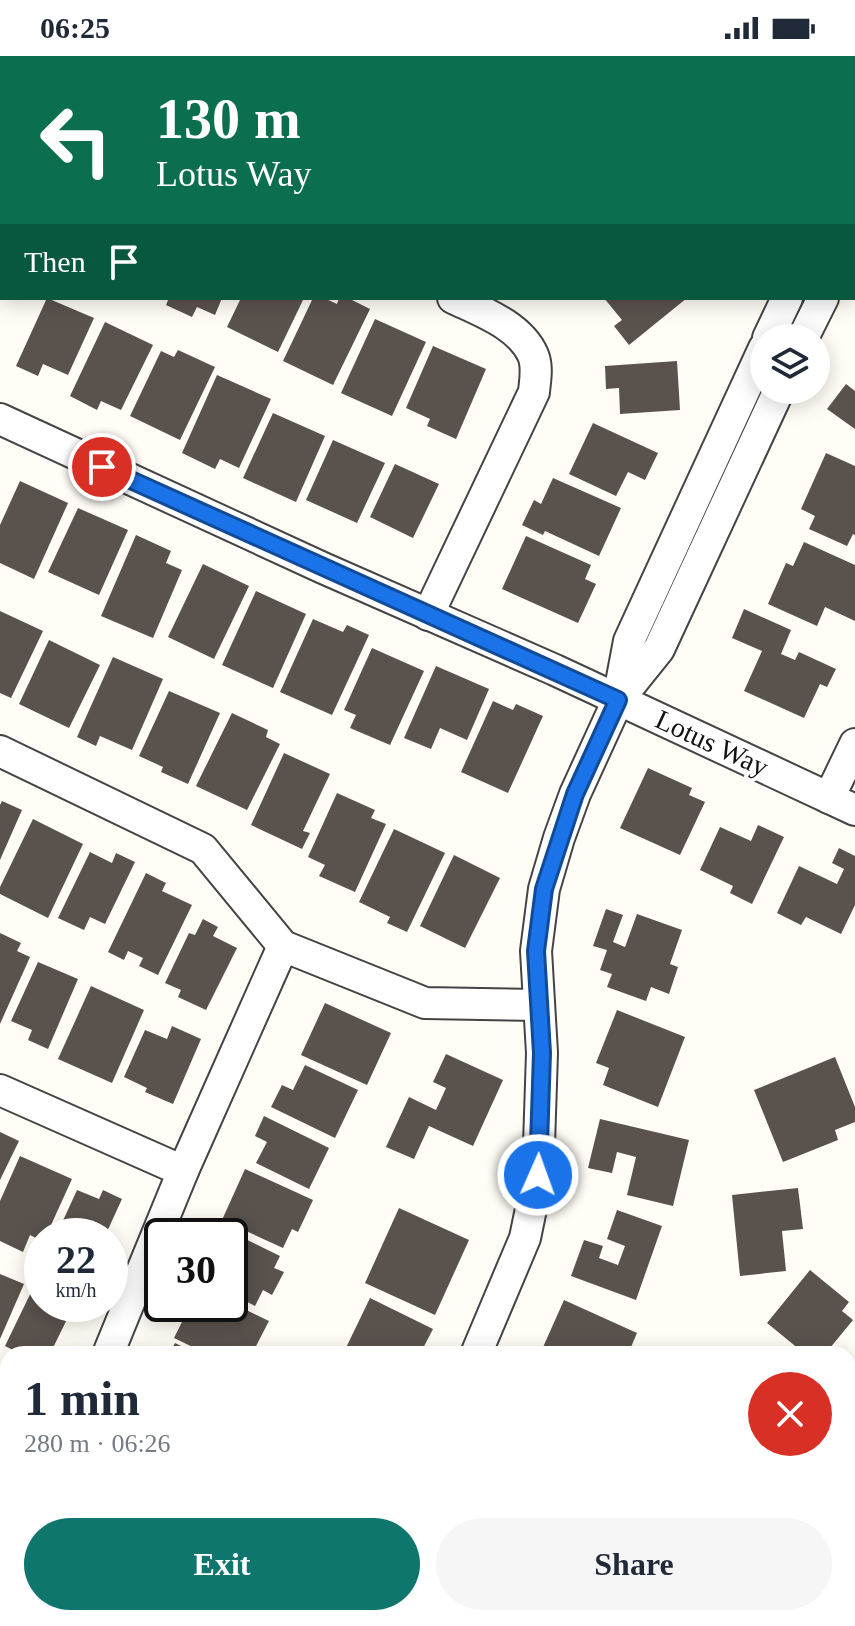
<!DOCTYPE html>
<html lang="en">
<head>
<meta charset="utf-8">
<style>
  :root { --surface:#fff; --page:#f6f6f7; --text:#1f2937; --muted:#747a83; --accent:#0f766e }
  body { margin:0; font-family:Georgia,serif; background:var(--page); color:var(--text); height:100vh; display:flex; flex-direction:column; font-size:30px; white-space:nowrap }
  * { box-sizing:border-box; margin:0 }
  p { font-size:26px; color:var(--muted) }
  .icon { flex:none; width:44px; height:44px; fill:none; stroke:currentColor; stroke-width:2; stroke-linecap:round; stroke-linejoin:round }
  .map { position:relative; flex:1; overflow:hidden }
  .details { position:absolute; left:0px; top:1290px; width:856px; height:280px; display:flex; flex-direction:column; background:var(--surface); border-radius:24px 24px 0 0; box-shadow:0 4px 20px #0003 }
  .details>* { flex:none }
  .guide { position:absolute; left:0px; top:0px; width:856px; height:244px; box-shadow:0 4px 20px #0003; background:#0b6e4f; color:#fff; overflow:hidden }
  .controls { position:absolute; left:750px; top:268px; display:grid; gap:16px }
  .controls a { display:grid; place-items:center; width:80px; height:80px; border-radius:50%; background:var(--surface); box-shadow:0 4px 20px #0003; font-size:40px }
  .speed { position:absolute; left:24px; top:1162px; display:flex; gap:16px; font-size:40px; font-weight:700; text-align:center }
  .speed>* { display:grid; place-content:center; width:104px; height:104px; border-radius:50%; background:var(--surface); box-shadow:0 4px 20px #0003; line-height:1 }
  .speed small { font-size:20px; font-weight:400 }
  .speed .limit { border:4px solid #111; border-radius:12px; background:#fff; color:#111 }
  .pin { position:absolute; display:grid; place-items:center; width:68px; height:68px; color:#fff; margin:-34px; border:4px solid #fff; border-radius:50%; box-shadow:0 2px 8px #0007 }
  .me { position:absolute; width:88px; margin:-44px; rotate:2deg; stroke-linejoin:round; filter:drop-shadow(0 0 6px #0008) }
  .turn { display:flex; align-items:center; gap:28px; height:168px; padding:0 24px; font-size:36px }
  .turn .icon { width:104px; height:104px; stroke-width:2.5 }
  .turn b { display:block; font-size:56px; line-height:68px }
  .then { display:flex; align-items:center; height:76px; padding:0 24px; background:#0003; gap:16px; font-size:30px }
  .round { display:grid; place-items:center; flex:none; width:84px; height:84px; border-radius:42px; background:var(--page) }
  .headline { display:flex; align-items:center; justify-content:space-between; height:136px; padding:0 24px }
  h1 { font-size:48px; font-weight:700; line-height:60px }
  .action { display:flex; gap:16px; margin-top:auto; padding:16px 24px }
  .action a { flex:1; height:92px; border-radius:48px; background:var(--accent); color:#fff; font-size:32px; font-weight:700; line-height:92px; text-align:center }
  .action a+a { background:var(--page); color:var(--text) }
  .status { display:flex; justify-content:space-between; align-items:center; height:56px; padding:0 40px; background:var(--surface); direction:ltr }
  .status svg { height:22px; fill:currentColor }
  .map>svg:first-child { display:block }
  .building { fill:#5a524d }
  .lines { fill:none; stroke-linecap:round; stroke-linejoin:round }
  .minor-casing { stroke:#444; stroke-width:34 }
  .major-casing { stroke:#222; stroke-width:42 }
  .minor { stroke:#fff; stroke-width:30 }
  .major { stroke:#f9d66b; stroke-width:38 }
  .route-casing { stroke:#114b97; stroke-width:20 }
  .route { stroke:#1a73e8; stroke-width:14 }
  .labels { text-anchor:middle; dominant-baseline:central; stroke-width:8; stroke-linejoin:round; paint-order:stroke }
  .street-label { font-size:28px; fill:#111; stroke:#fff }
</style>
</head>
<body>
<div class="status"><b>06:25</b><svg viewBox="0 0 49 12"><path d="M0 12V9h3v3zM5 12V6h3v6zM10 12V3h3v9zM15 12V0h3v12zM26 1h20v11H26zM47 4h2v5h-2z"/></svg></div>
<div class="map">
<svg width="855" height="1570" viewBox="0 0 855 1570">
  <rect width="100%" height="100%" fill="#fffdf5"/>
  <g class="building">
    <polygon points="47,242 94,262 68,319 43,308 38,320 16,310"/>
    <polygon points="169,242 222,242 215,259 197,251 192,261 166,249"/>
    <polygon points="241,242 304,242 278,296 227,271"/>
    <polygon points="313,242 324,242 337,248 339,242 348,242 370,253 333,329 283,305"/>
    <polygon points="604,242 687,242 629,289 614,270 622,264"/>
    <polygon points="375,263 426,286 392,360 341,337"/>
    <polygon points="105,266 153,289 121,354 101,345 97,354 70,340"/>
    <polygon points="433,290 486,313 456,383 427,370 430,363 406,352"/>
    <polygon points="178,294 215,311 180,384 130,360 161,295 174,301"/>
    <polygon points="677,305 680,354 620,358 619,332 606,333 605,310"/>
    <polygon points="217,319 271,343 239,412 220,403 215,413 182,397"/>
    <polygon points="846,328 855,335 855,373 827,353"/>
    <polygon points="273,357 325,380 296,446 243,422"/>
    <polygon points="593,367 658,397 645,424 628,416 616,440 569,418"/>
    <polygon points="333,384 385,407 357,467 306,444"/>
    <polygon points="826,397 855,410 855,479 853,478 847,490 809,473 815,460 801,453"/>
    <polygon points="395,408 439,428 413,482 370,461"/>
    <polygon points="553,422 621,452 599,500 545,475 543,479 522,469 534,444 541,448"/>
    <polygon points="20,425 68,447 34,523 0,507 0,469"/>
    <polygon points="78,452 128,474 99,539 48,516"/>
    <polygon points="136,479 171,495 166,507 182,514 153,582 101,560"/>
    <polygon points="526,480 591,509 585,523 596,528 578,567 502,533"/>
    <polygon points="804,486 855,509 855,565 825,551 817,570 768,548 786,507 793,510"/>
    <polygon points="203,508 249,530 214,603 168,581"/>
    <polygon points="256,535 306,558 273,632 222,609"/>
    <polygon points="744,553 791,574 781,598 795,604 799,596 836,613 827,631 820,628 804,662 744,635 762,595 732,582"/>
    <polygon points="0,555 43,575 11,642 0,637"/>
    <polygon points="313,563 343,576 347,569 369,579 332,659 280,636"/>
    <polygon points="49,584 100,609 69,672 19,648"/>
    <polygon points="372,592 424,615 390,689 350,672 356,659 344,654"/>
    <polygon points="113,601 163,623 132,694 100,680 96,690 77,681"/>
    <polygon points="436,610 489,633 467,684 440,672 431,693 404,682"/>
    <polygon points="169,635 220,657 188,728 161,716 163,711 139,700"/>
    <polygon points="493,645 513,654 516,648 543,660 508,737 461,716"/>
    <polygon points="232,657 268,674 266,681 280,688 247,754 196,730"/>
    <polygon points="284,697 330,718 303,775 310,777 302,793 251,769"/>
    <polygon points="648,712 692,732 689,739 705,746 680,799 620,772"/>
    <polygon points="337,737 375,754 371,762 386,768 355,836 319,820 325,809 308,801"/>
    <polygon points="2,745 22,754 0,804 0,749"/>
    <polygon points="33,763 83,788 48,862 0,838 0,831"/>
    <polygon points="758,769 784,781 752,848 730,837 733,830 700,814 720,771 751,785"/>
    <polygon points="394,773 445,797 407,876 387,867 390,861 359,846"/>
    <polygon points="839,792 855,800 855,849 841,878 806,861 801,869 777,857 799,810 837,828 844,813 832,807"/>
    <polygon points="90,796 112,807 116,797 135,806 105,868 90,861 84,874 58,862"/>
    <polygon points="454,799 500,822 465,892 420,870"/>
    <polygon points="146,817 166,827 162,835 192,849 158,919 139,910 143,902 128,895 124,904 108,896"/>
    <polygon points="606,853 623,859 613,886 625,891 637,858 682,874 670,908 678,911 669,938 651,931 646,945 607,931 612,918 600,914 607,894 593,890"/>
    <polygon points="203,863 218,871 213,880 237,892 206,954 178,941 181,934 165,927 189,877 195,879"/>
    <polygon points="0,877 21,887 17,895 30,901 0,968"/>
    <polygon points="38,906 78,923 48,993 28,984 32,974 11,965"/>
    <polygon points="91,930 144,954 112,1027 58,1003"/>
    <polygon points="325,947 391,977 367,1029 301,999"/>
    <polygon points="617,954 685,981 658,1051 603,1029 609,1012 596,1007"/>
    <polygon points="172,970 201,983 173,1048 145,1036 147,1032 124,1021 145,974 167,983"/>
    <polygon points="446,998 503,1024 473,1090 429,1070 414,1103 386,1091 409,1041 436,1054 446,1032 433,1026"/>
    <polygon points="835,1001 855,1051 855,1066 835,1074 838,1084 783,1106 754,1034"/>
    <polygon points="305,1009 358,1034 335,1082 271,1051 282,1029 293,1034"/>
    <polygon points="264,1060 329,1092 309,1133 256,1107 267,1086 255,1080"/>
    <polygon points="600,1063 689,1084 673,1150 627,1139 636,1101 617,1096 612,1117 588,1112"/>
    <polygon points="0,1076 19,1085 0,1124"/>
    <polygon points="20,1100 72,1123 46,1180 42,1180 42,1185 30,1179 23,1196 0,1185 0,1145"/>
    <polygon points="245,1113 313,1144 298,1176 292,1173 283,1192 222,1164"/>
    <polygon points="798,1132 803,1173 782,1175 786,1215 740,1220 732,1139"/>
    <polygon points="77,1134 99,1143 103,1134 122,1143 105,1180 56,1180"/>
    <polygon points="399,1152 469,1184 435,1259 365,1227"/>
    <polygon points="617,1154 662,1170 636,1244 571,1220 584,1184 603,1190 599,1202 618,1209 625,1190 607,1183"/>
    <polygon points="227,1174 280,1200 274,1212 284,1216 272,1239 263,1234 255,1250 230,1237 230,1180 224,1180"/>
    <polygon points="810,1214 849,1246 842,1255 853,1264 825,1298 805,1298 767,1267"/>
    <polygon points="0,1218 24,1228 0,1283"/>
    <polygon points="36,1226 42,1229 42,1248 61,1248 72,1253 50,1298 21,1298 5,1290"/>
    <polygon points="370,1242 433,1273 420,1298 343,1298"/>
    <polygon points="564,1244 637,1277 628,1298 540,1298"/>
    <polygon points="230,1246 269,1265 252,1298 207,1298 174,1282 188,1254 175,1248 230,1248"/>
    <polygon points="175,1287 197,1298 169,1298"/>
    <polygon points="848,1392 855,1395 855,1480 848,1477"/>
    <polygon points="8,1410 8,1500 0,1496 8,1476 0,1473 0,1428"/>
    <polygon points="0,1543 8,1550 8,1562 12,1562 6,1570 0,1570"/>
    <polygon points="202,1562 217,1562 234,1570 198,1570"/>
    <polygon points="254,1562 278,1562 274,1570"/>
    <polygon points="414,1562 530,1562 526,1570 410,1570"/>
    <polygon points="616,1562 668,1562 685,1570 617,1570 613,1568"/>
    <polygon points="689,1562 699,1562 710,1567 708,1570 685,1570"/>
  </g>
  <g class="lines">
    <g class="minor-casing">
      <g id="minor">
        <polyline points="0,207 2,199"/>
        <polyline points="854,216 855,216"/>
        <polyline points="768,282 787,242"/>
        <polyline points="803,282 823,242"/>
        <polyline points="0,363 323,512 555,614 855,754"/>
        <path d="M428,559L534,336C535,324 538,311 533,299C520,269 480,255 453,242"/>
        <polyline points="619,638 629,585 764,292"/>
        <polyline points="0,695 203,793 283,890"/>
        <polyline points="829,742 855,688"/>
        <polyline points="0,1034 183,1115"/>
        <polyline points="108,1298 183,1115 283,890 425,947 539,949"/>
        <polyline points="476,1298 525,1182 538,1119 542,997 536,895 544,833 559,782 575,738 618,644 659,593 779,334"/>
        <polyline points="0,1377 8,1381"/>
        <polyline points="848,1549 855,1552"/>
        <polyline points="353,1570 356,1562"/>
        <polyline points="762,1570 766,1562"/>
      </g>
    </g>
    <g class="major-casing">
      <g id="major">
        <polyline points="487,0 492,2"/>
        <polyline points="854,153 855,153"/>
        <polyline points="854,193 855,194"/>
      </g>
    </g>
    <use href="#minor" class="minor"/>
    <use href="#major" class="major"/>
  </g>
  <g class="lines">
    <g class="route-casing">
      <polyline id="route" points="102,411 618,644 575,738 544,833 536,895 542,997 538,1119"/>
    </g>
    <use href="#route" class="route"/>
  </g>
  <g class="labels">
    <g class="street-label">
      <text transform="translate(712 687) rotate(25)">Lotus Way</text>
    </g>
  </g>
</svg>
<div class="controls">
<a><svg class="icon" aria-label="layers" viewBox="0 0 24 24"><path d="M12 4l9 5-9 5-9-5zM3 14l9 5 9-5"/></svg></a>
</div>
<div class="speed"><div>22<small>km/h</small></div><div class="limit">30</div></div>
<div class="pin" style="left:102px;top:411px;background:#d93025"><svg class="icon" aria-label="arrive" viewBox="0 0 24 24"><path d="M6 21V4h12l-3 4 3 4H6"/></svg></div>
<svg class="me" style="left:538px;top:1119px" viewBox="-20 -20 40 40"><circle r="17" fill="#1a73e8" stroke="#fff" stroke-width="3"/><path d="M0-11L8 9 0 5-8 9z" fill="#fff"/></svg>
<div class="guide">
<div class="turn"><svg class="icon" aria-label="left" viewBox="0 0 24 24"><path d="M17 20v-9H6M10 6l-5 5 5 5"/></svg><div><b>130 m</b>Lotus Way</div></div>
<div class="then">Then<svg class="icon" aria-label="arrive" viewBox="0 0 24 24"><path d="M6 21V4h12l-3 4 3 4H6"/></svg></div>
</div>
<section class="details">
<div class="headline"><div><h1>1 min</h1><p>280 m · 06:26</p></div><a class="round" style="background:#d93025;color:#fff"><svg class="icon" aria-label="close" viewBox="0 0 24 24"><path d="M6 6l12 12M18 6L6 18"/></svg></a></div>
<div class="action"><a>Exit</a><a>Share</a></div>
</section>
</div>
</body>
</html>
